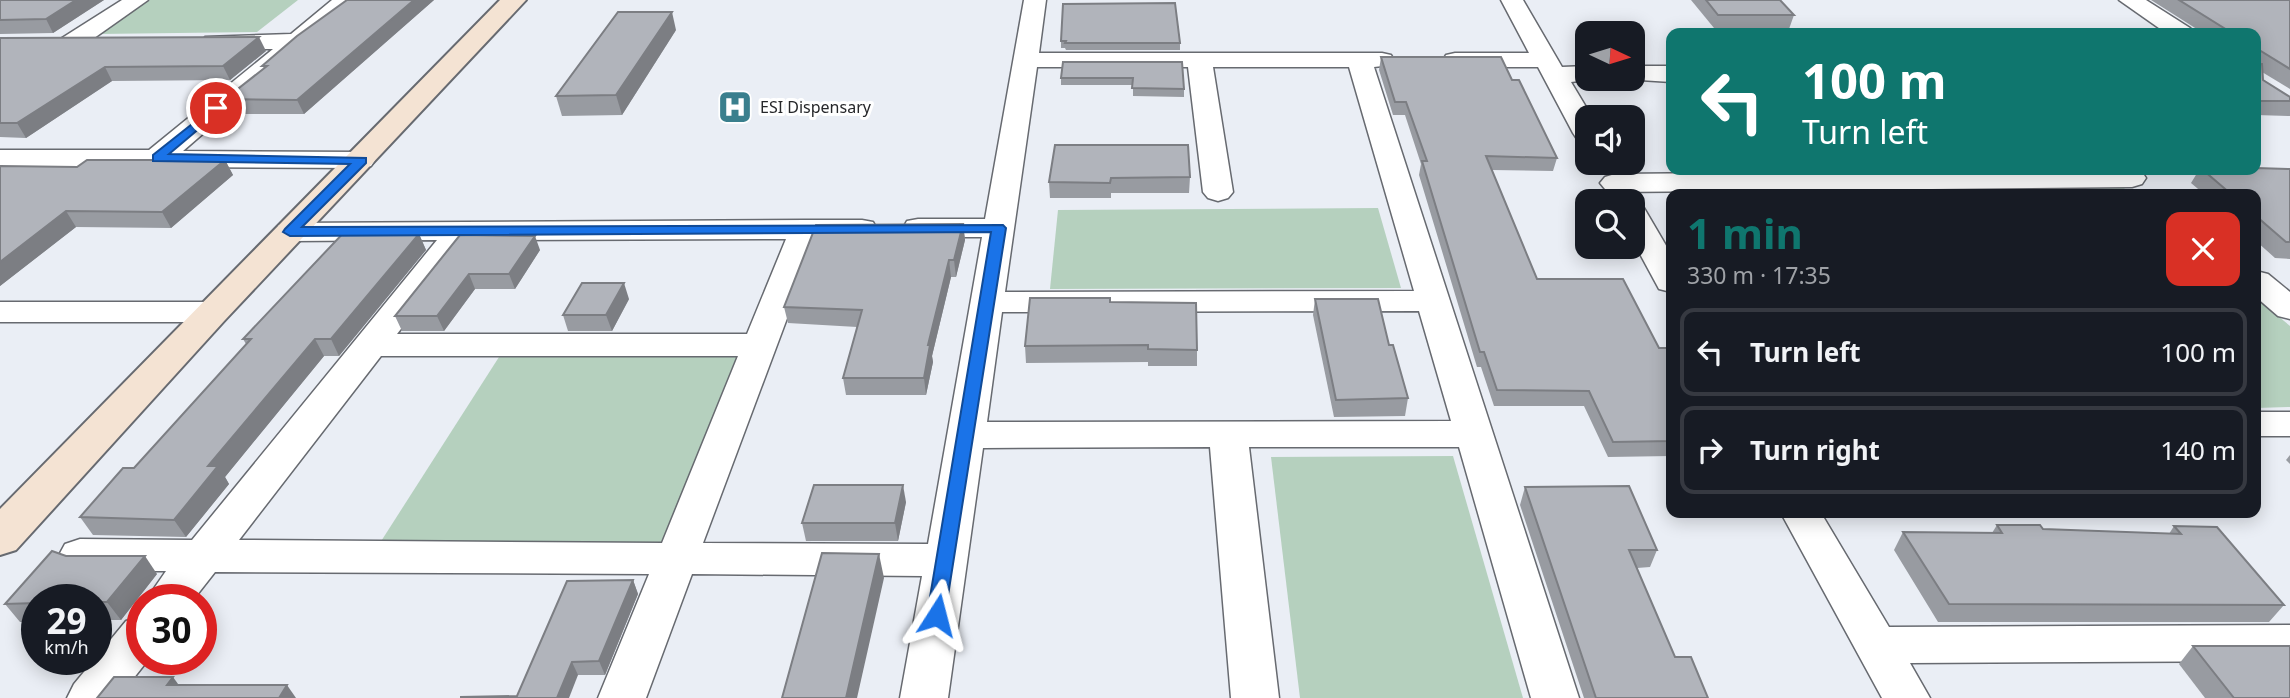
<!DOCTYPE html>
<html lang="en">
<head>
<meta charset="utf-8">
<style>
  :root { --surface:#171b24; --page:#20242c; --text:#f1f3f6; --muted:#9ea1a6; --line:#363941; --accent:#0f766e }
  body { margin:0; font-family:"Noto Sans",sans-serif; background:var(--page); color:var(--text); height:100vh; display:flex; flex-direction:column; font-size:26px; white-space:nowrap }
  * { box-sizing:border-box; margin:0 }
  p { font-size:23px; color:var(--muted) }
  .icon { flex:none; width:38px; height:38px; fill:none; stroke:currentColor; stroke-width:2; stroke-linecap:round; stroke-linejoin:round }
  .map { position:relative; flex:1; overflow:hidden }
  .drawer { position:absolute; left:1666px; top:189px; width:595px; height:329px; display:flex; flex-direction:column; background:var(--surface); border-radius:14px; box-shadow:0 4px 18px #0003 }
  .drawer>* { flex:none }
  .banner { position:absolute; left:1666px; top:28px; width:595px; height:147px; border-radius:14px; box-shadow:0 4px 18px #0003; background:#0f766e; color:#fff; overflow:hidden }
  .needle { width:46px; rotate:94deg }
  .fabs { position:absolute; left:1575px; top:21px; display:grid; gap:14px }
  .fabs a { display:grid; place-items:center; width:70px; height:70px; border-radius:14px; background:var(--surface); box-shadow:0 4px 18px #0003; font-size:35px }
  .speed { position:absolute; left:21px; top:584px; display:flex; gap:14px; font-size:35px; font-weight:700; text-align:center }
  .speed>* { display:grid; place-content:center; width:91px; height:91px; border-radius:50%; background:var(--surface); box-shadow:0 4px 18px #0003; line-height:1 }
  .speed small { font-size:18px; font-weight:400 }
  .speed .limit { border:10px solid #d22; background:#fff; color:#111 }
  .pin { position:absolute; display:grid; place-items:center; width:60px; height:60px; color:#fff; margin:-30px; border:4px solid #fff; border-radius:50%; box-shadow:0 2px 7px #0007 }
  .me { position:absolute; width:77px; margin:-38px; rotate:9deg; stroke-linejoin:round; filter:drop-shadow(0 0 5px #0008) }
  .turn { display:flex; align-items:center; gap:24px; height:147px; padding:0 21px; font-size:32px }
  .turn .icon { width:91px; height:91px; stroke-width:2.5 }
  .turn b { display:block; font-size:49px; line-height:60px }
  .round { display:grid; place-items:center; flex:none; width:74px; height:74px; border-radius:14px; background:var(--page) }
  .overview { display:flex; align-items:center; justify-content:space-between; height:119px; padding:0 21px }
  h1 { font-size:42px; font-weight:700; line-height:52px; color:var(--accent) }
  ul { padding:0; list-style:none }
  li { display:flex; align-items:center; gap:21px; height:88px; margin:0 14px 10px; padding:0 7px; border:4px solid var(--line); border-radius:14px }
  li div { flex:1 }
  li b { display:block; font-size:26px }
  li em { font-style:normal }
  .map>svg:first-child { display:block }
  .green { fill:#b5d0be }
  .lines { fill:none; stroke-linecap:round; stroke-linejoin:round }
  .street-casing { stroke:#676a70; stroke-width:3 }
  .secondary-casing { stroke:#676a70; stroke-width:4 }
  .street { fill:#fff; fill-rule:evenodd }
  .secondary { fill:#f4e3d3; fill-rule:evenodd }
  .wall { fill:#989ba1 }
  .shaded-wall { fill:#7c7e83 }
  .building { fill:#b1b4bb; stroke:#7c7e83; stroke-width:2 }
  .route { fill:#1a73e8; stroke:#114b97; stroke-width:2 }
  .labels { text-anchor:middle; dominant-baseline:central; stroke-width:6; stroke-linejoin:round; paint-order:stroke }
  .far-poi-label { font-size:16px; fill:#26272a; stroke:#fff; text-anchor:start }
</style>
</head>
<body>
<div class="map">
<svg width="2290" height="698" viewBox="0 0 2290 698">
  <rect width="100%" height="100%" fill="#eaeef5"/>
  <g class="green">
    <polygon points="150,0 298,0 257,32 99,34"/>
    <polygon points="2124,188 2131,194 1914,194 1910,190"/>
    <polygon points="1378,208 1401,288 1050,289 1058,210"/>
    <polygon points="2256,298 2290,326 2290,407 2256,408"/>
    <polygon points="737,356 661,544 378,546 499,357"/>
    <polygon points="1453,456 1523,698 1300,698 1271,457"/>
  </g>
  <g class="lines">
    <g class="street-casing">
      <g id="street">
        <polygon points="122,0 148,0 80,48 71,50 62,48 59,43 62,38"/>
        <polygon points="332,0 357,0 183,151 361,152 371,154 375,160 371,166 361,168 0,166 0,150 149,150 273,49 214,49 205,47 202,42 205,37 291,34"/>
        <path d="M1024,0H1046L1039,53H1382L1391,55L1394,60L1391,65L1374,67L1579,698H1531L1459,447H1249L1279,698H1231L1210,447L983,448L948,698H900L922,576L692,574L646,698H598L649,574L215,572L193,600H146L166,571H80L65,566L59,555L65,544L80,539L192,540L437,240L290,241L279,239L275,232L279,225L290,223L805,220H862L873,222L877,229L873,236L862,238H817L703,543L928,544L982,237H918L907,235L903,228L907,221L918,219H985ZM1037,67H1188L1203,192L1208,198L1218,201L1228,198L1233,192L1213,67H1349L1414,291L1005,292ZM786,239L747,334H397L470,240ZM1419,311L1451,421L987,422L1002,312ZM381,356H738L662,543L239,540Z"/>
        <polygon points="1501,0 1523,0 1562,67 1587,66 1587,79 1596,79 1571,82 1592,117 1587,117 1587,141 1577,139 1573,133 1538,67 1455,67 1446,65 1443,60 1446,55 1455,53 1529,53"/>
        <polygon points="2119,0 2146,0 2190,28 2194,33 2166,33"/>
        <polygon points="1633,66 1671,66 1671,82 1624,79 1633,79"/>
        <polygon points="2087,170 2142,172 2146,178 2142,184 2132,187 1615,192 1605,189 1600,183 1605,177 1615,174"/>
        <polygon points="1633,205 1644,208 1671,254 1671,292 1659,289 1633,241"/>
        <polygon points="2256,271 2268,274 2290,292 2290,319 2278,316 2256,297"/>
        <polygon points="0,302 212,302 224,305 229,312 224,319 212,322 0,322"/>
        <rect x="2256" y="412" width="34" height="24"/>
        <polygon points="1781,513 1821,513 1889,627 2290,625 2290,661 1910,663 1930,698 1882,698"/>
        <polygon points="142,616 142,660 148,660 118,698 67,698 74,684 126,621"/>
      </g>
    </g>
    <g class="secondary-casing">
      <polygon id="secondary" points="500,0 526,0 225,320 16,550 0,555 0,509"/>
    </g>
    <use href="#street" class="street"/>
    <use href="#secondary" class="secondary"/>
  </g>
  <g class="wall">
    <polygon points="0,0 104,0 53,33 0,34"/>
    <polygon points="347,0 434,0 304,114 232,114 225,99 264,68 262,66"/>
    <polygon points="1691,0 1780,0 1794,15 1789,29 1714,28"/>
    <polygon points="2151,0 2290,0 2290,89 2262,72 2263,80 2290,97 2290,116 2256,115 2256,33 2203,33"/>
    <polygon points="676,30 622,115 562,116 556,96"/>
    <polygon points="0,38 266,51 230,80 112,81 26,138 0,137"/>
    <polygon points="1061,41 1180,43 1180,50 1066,50 1065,48 1061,48"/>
    <polygon points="1381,57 1512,80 1557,158 1553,171 1492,170 1537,279 1659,348 1671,356 1671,456 1608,457 1584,406 1494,406 1481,367 1477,367 1419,175 1421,164 1405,115 1393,115 1379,70"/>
    <polygon points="1063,62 1184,89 1184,97 1133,96 1133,85 1061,85 1061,78"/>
    <polygon points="1055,145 1190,177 1189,193 1111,193 1111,198 1050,198 1049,182"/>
    <polygon points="225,160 233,175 171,228 76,227 0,286 0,166 77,167"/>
    <polygon points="2290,169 2290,259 2275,258 2256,241 2256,194 2204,194 2191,183 2199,170"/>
    <polygon points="963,224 965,240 956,277 951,277 932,356 933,362 926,395 846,395 843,378 857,327 788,323 784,307"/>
    <polygon points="404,234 419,234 426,250 339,356 324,356 225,477 229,484 186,537 93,535 80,517 134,468 246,344 243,339"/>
    <polygon points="460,235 540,250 515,289 475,289 444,331 402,331 395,316"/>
    <polygon points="629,299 612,331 568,331 563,315"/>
    <polygon points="1315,299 1389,345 1408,398 1405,416 1334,417 1313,315"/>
    <polygon points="1110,302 1197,350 1197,366 1148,366 1148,362 1026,363 1025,346"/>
    <polygon points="2290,455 2290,464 2286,460"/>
    <polygon points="1525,487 1657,550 1650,567 1637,568 1675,657 1708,698 1584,698 1520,505"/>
    <polygon points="906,502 898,541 806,541 802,523"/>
    <polygon points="1997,525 2043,529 2169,534 2174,526 2284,605 2269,622 1938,622 1894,550 1903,532 1992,533"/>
    <polygon points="66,556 157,574 121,620 96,620 96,600 37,600 37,622 20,622 5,604"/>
    <polygon points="633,580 638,594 605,675 578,675 517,696"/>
    <polygon points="2193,646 2290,698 2205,698 2179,664"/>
  </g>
  <g class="shaded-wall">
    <polygon points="76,0 104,0 53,33 46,19"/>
    <polygon points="414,0 434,0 304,114 297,100"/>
    <polygon points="672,12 676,30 622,115 616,95"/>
    <polygon points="259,37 266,51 230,80 223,66"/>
    <polygon points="105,67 112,81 26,138 17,123"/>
    <polygon points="225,160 233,175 171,228 162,212"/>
    <polygon points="66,211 76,227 0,286 0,262"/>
    <polygon points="963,224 965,240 956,277 954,260"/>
    <polygon points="401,227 408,243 395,234"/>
    <polygon points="419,234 426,250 339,356 331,339"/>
    <polygon points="535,236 540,250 515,289 509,274"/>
    <polygon points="949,260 951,277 932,356 933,362 926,395 924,378 928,345"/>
    <polygon points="469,274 475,289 444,331 437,316"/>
    <polygon points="624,283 629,299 612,331 606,315"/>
    <polygon points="315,339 324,356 225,477 229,484 186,537 174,520 208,466"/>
    <polygon points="903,485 906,502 898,541 895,523"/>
    <polygon points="879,554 884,578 857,698 846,698"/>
    <polygon points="145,556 157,574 121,620 107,602"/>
    <polygon points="633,580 638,594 605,675 599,661"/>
    <polygon points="572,662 578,675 569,698 557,698"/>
    <polygon points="173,677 186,695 167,685"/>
    <polygon points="287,685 296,698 279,698"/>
  </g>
  <g class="building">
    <polygon points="0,0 76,0 46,19 0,20"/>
    <polygon points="347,0 414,0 297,100 225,99 267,66 262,66 297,36"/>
    <polygon points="1706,0 1780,0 1794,15 1718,15"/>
    <polygon points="2179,0 2290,0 2290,69 2256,48 2256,33 2232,33"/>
    <polygon points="1175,3 1180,43 1065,43 1066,41 1061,41 1063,4"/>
    <polygon points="618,12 672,12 616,95 556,96"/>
    <polygon points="259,37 223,66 105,67 17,123 0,123 0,38"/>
    <polygon points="1381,57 1501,57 1512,80 1519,80 1557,158 1486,156 1537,279 1623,279 1659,348 1667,348 1671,356 1671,441 1613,442 1589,391 1497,390 1484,352 1480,352 1422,161 1427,161 1406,102 1395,102"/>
    <polygon points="1063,62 1182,62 1184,89 1132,88 1133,78 1061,78"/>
    <polygon points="2256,64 2262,64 2263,80 2290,97 2290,101 2256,101"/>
    <polygon points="1055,145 1188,145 1190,177 1111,178 1110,183 1049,182"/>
    <polygon points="87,160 225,160 162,212 66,211 0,262 0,166 77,167"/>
    <polygon points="2256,168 2290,169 2290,242 2286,242 2256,216 2256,194 2231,194 2203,170 2256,170"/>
    <polygon points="963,224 954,260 949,260 928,345 930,345 924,378 843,378 862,310 784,307 816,225"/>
    <polygon points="349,227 401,227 395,234 419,234 331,339 315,339 208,466 218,466 174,520 80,517 123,468 134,468 251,339 243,339"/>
    <polygon points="460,235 535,236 509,274 469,274 437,316 395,316"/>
    <polygon points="582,283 624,283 606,315 563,315"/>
    <polygon points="1030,298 1110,298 1110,302 1196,303 1197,350 1148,349 1148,345 1025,346"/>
    <polygon points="1315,299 1378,299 1389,345 1393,345 1408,398 1336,400"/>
    <polygon points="814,485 903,485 895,523 802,523"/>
    <polygon points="1629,486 1657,550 1629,550 1675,657 1691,657 1708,698 1596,698 1525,487"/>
    <polygon points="1997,525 2040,525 2043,529 2181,534 2174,526 2217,527 2284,605 1949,604 1903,532 2002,533"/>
    <polygon points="52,551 66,556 145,556 107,602 96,602 96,600 37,600 37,603 5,604"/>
    <polygon points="822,553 879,554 846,698 782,698"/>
    <polygon points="633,580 599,661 572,662 557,698 461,698 461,697 517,696 567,581"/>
    <polygon points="2193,646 2290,646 2290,698 2234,698"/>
    <polygon points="114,677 173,677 167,685 287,685 279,698 97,698"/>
  </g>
  <polygon class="route" points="216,105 220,106 220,111 169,154 366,158 366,163 302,227 1003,225 1006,228 944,621 937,623 930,621 927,615 991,232 290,236 283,232 285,229 350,164 153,161 153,155"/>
  <defs>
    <g id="hospital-square" transform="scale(1.75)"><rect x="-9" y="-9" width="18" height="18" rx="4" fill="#3a7f8d" stroke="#fff"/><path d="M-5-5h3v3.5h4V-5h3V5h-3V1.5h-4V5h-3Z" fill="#fff"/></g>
  </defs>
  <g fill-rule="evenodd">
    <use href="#hospital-square" x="735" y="107"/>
  </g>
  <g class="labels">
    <g class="far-poi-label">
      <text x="760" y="107">ESI Dispensary</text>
    </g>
  </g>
</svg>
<div class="fabs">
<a><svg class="needle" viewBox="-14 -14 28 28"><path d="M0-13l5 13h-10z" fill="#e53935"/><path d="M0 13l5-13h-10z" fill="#9ea1a6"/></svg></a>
<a><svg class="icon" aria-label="sound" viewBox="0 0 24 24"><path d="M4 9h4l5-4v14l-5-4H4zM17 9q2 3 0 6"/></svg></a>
<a><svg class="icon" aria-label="search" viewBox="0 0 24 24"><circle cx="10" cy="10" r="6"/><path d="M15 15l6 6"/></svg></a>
</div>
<div class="speed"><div>29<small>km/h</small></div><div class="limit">30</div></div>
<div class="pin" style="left:216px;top:108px;background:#d93025"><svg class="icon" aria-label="arrive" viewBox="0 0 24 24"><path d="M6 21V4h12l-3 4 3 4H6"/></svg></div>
<svg class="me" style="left:937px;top:615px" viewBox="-20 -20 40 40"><path d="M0-17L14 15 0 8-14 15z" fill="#1a73e8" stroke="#fff" stroke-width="4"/></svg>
<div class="banner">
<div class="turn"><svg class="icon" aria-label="left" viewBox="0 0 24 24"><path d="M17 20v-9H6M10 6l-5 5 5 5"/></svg><div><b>100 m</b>Turn left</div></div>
</div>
<section class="drawer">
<div class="overview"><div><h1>1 min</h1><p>330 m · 17:35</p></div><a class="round" style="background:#d93025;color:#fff"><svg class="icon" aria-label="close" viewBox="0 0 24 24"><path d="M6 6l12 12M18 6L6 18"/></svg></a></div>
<ul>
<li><svg class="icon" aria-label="left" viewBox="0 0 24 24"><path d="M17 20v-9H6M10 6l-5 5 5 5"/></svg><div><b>Turn left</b></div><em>100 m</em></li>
<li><svg class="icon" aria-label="right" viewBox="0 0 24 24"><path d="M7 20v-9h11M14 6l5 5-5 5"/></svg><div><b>Turn right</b></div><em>140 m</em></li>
</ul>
</section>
</div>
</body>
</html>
